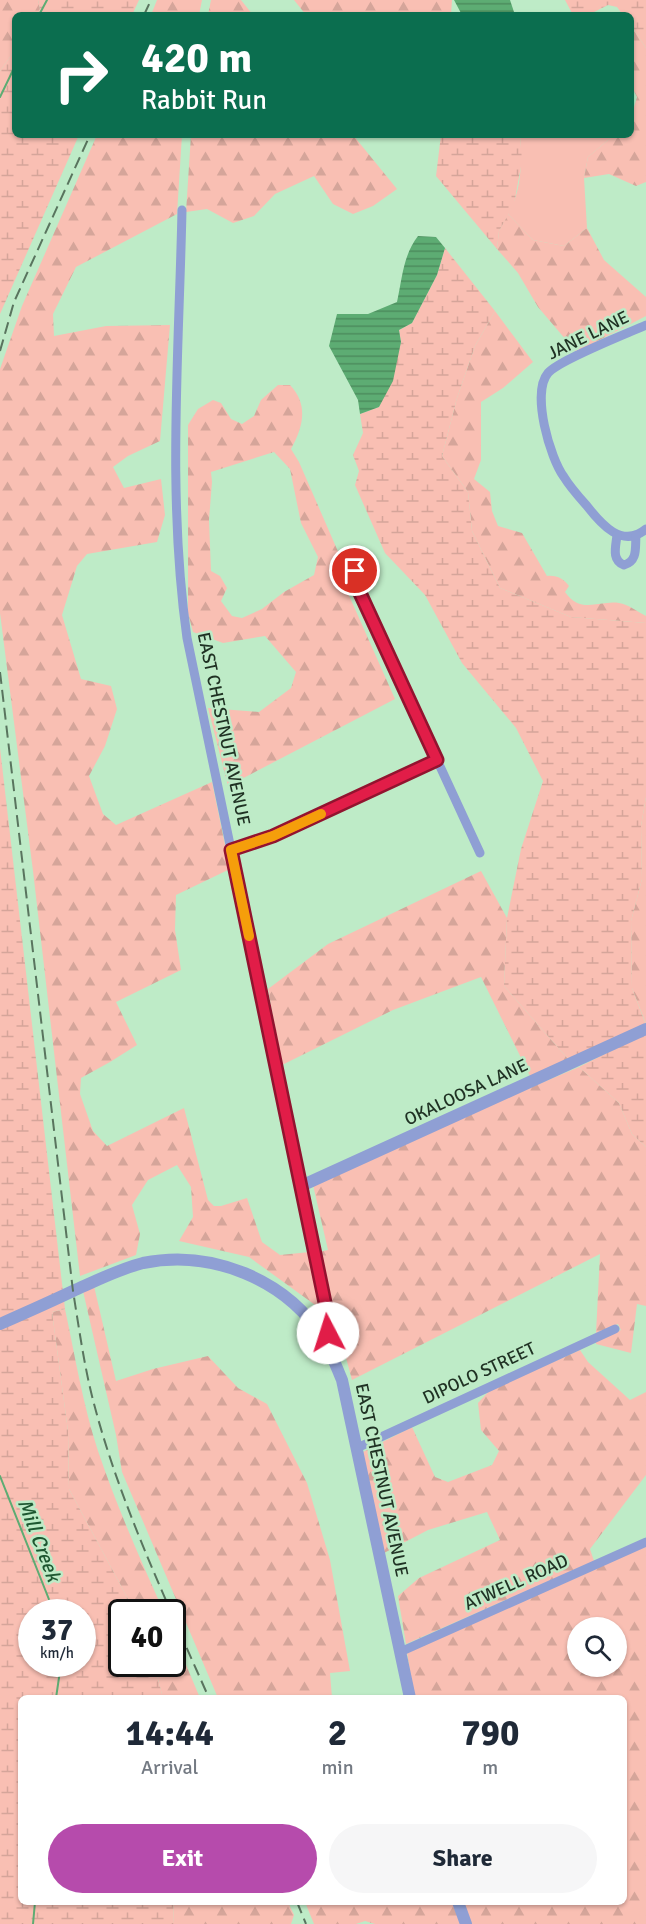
<!DOCTYPE html>
<html lang="en">
<head>
<meta charset="utf-8">
<style>
  :root { --surface:#fff; --page:#f6f6f7; --text:#1f2937; --muted:#747a83; --accent:#b64bac }
  body { margin:0; font-family:Signika,sans-serif; background:var(--page); color:var(--text); height:100vh; display:flex; flex-direction:column; font-size:22px; white-space:nowrap }
  * { box-sizing:border-box; margin:0 }
  p { font-size:20px; color:var(--muted) }
  .icon { flex:none; width:33px; height:33px; fill:none; stroke:currentColor; stroke-width:2; stroke-linecap:round; stroke-linejoin:round }
  .map { position:relative; flex:1; overflow:hidden }
  .details { position:absolute; left:18px; top:1695px; width:609px; height:210px; display:flex; flex-direction:column; background:var(--surface); border-radius:9px; box-shadow:0 2px 4px #0004 }
  .details>* { flex:none }
  .top-card { position:absolute; left:12px; top:12px; width:622px; height:126px; border-radius:9px; box-shadow:0 2px 4px #0004; background:#0b6e4f; color:#fff; overflow:hidden }
  .tools { position:absolute; left:567px; top:1617px; display:grid; gap:12px }
  .tools a { display:grid; place-items:center; width:60px; height:60px; border-radius:50%; background:var(--surface); box-shadow:0 2px 4px #0004; font-size:30px }
  .speed { position:absolute; left:18px; top:1599px; display:flex; gap:12px; font-size:30px; font-weight:700; text-align:center }
  .speed>* { display:grid; place-content:center; width:78px; height:78px; border-radius:50%; background:var(--surface); box-shadow:0 2px 4px #0004; line-height:1 }
  .speed small { font-size:15px; font-weight:400 }
  .speed .limit { border:3px solid #111; border-radius:9px; background:#fff; color:#111 }
  .pin { position:absolute; display:grid; place-items:center; width:51px; height:51px; color:#fff; margin:-26px; border:3px solid #fff; border-radius:50%; box-shadow:0 2px 6px #0007 }
  .me { position:absolute; width:66px; margin:-33px; rotate:355deg; stroke-linejoin:round; filter:drop-shadow(0 0 4px #0008) }
  .turn { display:flex; align-items:center; gap:21px; height:126px; padding:0 30px; font-size:27px }
  .turn .icon { width:78px; height:78px; stroke-width:2.5 }
  .turn b { display:block; font-size:42px; line-height:51px }
  .eta { display:flex; justify-content:space-evenly; align-items:center; height:102px; text-align:center }
  .eta b { font-size:36px; font-weight:700; line-height:42px }
  .primary-button { display:flex; gap:12px; margin-top:auto; padding:12px 30px }
  .primary-button a { flex:1; height:69px; border-radius:36px; background:var(--accent); color:#fff; font-size:24px; font-weight:700; line-height:69px; text-align:center }
  .primary-button a+a { background:var(--page); color:var(--text) }
  .map>svg:first-child { display:block }
  .grass { fill:#f9bfb3 }
  .forest { fill:url(#forest-firs); fill-rule:evenodd }
  .wetland { fill:url(#wetland-marsh); fill-rule:evenodd }
  .water { fill:url(#water-rules) }
  .lines { fill:none; stroke-linecap:round; stroke-linejoin:round }
  .stream { stroke:#5dac73; stroke-width:2 }
  .minor { stroke:#8f9fd4; stroke-width:9 }
  .tertiary { stroke:#8f9fd4; stroke-width:12 }
  .rail { stroke:#59745e; stroke-width:2; stroke-dasharray:12 6; stroke-linecap:butt }
  .route-casing { stroke:#92132f; stroke-width:15 }
  .route { stroke:#e11d48; stroke-width:10 }
  .slow { stroke:#f59e0b; stroke-width:10 }
  .labels { text-anchor:middle; dominant-baseline:central; stroke-width:5; stroke-linejoin:round; paint-order:stroke }
  .street-label { font-size:18px; fill:#1f3123; stroke:#beebc7 }
  .water-label { font-size:20px; font-style:italic; fill:#1e5731; stroke:#beebc7 }
</style>
</head>
<body>
<div class="map">
<svg width="646" height="1924" viewBox="0 0 646 1924">
  <defs>
    <pattern id="forest-firs" width="22" height="20" patternUnits="userSpaceOnUse" patternTransform="scale(1.5)"><rect width="22" height="20" fill="#f9bfb3"/><path d="M5 1l3.5 6h-7zM16 11l3.5 6h-7z" fill="#d5a59a"/></pattern>
    <pattern id="wetland-marsh" width="20" height="14" patternUnits="userSpaceOnUse" patternTransform="scale(1.5)"><rect width="20" height="14" fill="#f9bfb3"/><path d="M1 5h8M5 5V1M11 12h8M15 12V8" fill="none" stroke="#d5a59a"/></pattern>
    <pattern id="water-rules" width="6" height="5" patternUnits="userSpaceOnUse" patternTransform="scale(1.5)"><rect width="6" height="5" fill="#5dac73"/><path d="M0 2.5h6" fill="none" stroke="#4c8d5e"/></pattern>
  </defs>
  <rect width="100%" height="100%" fill="#beebc7"/>
  <path class="grass" d="M520,135H614L588,157L584,178L587,228L564,246L533,240L508,214C522,191 522,161 520,135Z"/>
  <g class="forest">
    <polygon points="0,0 38,0 40,9 37,15 15,15 15,50 0,71"/>
    <polygon points="157,0 202,0 199,15 151,15"/>
    <polygon points="211,0 241,0 253,15 208,15"/>
    <polygon points="294,0 452,0 451,15 306,15"/>
    <polygon points="632,27 646,48 646,182 636,186 609,174 584,178 588,157 614,135 632,135 632,114 637,97 632,87"/>
    <polygon points="97,135 182,135 177,214 76,267 53,314 54,336 106,326 170,325 160,441 128,456 113,467 124,488 161,479 165,515 157,542 87,554 77,566 62,615 81,679 111,686 117,709 105,746 89,776 103,814 116,825 212,782 230,869 176,895 175,930 181,970 116,1002 137,1045 110,1062 81,1078 80,1094 93,1131 107,1146 184,1108 208,1200 214,1206 221,1206 247,1198 262,1242 280,1255 310,1252 322,1310 249,1257 179,1241 193,1217 191,1187 177,1165 148,1180 132,1205 140,1234 136,1255 80,1276 33,871 0,613 0,369 22,306"/>
    <polygon points="191,135 353,135 397,189 373,206 353,214 333,204 314,176 275,194 254,216 233,223 207,209 186,212"/>
    <polygon points="508,214 533,240 564,246 587,228 604,260 646,297 646,316 580,350 578,354 538,307 518,273 497,249 499,231"/>
    <path d="M495,311L533,362L503,388L481,402V460L474,479L490,492L492,511L498,526L522,533L547,576C557,575 564,579 569,586L565,592C581,615 599,600 619,603C628,604 638,612 646,616V623L571,617L500,588L472,531L468,492L442,456L457,398L475,346Z"/>
    <path d="M278,385H290C309,405 303,427 291,449L299,462L350,579L347,591L395,699L228,786L208,708L259,712L291,688L296,672L265,636L223,643L193,632L188,613V425L198,409L213,400L221,403L231,419L242,424L254,416L261,400ZM274,452L290,469L301,523L318,557L314,575L284,592L262,609L242,618L232,616L221,601L227,588L220,576L211,571L209,520L212,482L211,472Z"/>
    <polygon points="646,797 646,1024 632,988 631,921 642,879 641,826"/>
    <polygon points="481,871 507,918 504,986 569,1060 531,1078 481,977 393,1010 282,1065 268,989 328,944"/>
    <polygon points="579,1067 619,1103 632,1134 646,1147 646,1306 637,1304 631,1353 596,1344 596,1342 621,1330 618,1324 596,1333 600,1254 352,1380 336,1321 333,1318 319,1252 328,1250 313,1185 515,1094"/>
    <polygon points="94,1286 116,1381 153,1369 208,1356 238,1388 267,1404 307,1483 330,1560 350,1671 330,1673 332,1698 218,1698 122,1472 116,1435 83,1291"/>
    <path d="M65,1309C75,1356 83,1405 98,1451C117,1507 140,1559 164,1612H135L69,1489L68,1431L52,1312Z"/>
    <polygon points="580,1350 588,1362 630,1400 646,1392 646,1475 590,1549 594,1561 406,1644 398,1596 419,1578 500,1540 487,1512 428,1530 384,1553 363,1452 412,1427 435,1477 448,1482 492,1465 499,1451 481,1430 478,1403 490,1390"/>
    <path d="M646,1546V1924H471L463,1902H624V1698H414L407,1652ZM578,1628H616V1666H578Z"/>
    <polygon points="173,1634 200,1698 163,1698 154,1664 172,1664"/>
    <polygon points="173,1902 288,1902 294,1915 291,1924 174,1924"/>
    <polygon points="305,1902 453,1902 461,1924 375,1924 365,1921 356,1924 314,1924"/>
  </g>
  <g class="wetland">
    <polygon points="38,0 139,0 132,15 37,15 40,9"/>
    <polygon points="565,0 646,0 646,48 632,27 632,15 623,15 617,7 608,5 588,15 573,15"/>
    <polygon points="15,50 15,135 79,135 0,314 0,71"/>
    <polygon points="441,135 520,135 522,161 514,204 499,231 497,249 436,176"/>
    <polygon points="445,248 495,311 475,346 457,398 442,456 468,492 472,531 500,588 571,617 646,623 646,797 641,826 642,879 631,921 632,988 646,1025 569,1060 504,986 507,918 521,849 543,781 516,728 462,663 425,595 385,553 355,485 359,471 353,455 363,433 360,414 379,407 401,342 399,330 412,323 437,275"/>
    <polygon points="0,748 63,1292 0,1320"/>
    <polygon points="646,1033 646,1147 632,1134 619,1103 579,1067 575,1069"/>
    <path d="M64,1300L65,1309L52,1312L68,1431L69,1489L135,1612H122V1664H154L163,1698H21V1902H173L174,1924H0V1328ZM32,1612H82V1664H32Z"/>
  </g>
  <g class="water">
    <polygon points="454,0 510,0 515,15 462,15"/>
    <path d="M418,236L436,237L445,248L437,275L412,323L399,330L401,342L393,381L379,407L360,414L358,400L329,346L337,314H368L397,302C402,280 403,255 418,236Z"/>
  </g>
  <g class="lines">
    <g class="stream">
      <polyline points="39,15 47,0"/>
      <polyline points="0,97 15,66"/>
      <polyline points="0,1476 54,1612"/>
      <polyline points="56,1698 61,1664"/>
      <polyline points="33,1924 35,1902"/>
    </g>
    <g class="minor">
      <path d="M182,210C179,353 167,496 187,638L301,1186"/>
      <path d="M646,325C626,334 559,360 548,373C531,393 550,458 564,477C570,487 579,497 587,506C601,524 622,549 646,529"/>
      <path d="M617,535C616,546 611,560 624,565C638,561 635,548 636,535"/>
      <polyline points="360,560 355,571 354,580 480,853"/>
      <polyline points="231,850 273,836 437,760"/>
      <polyline points="357,1448 615,1329"/>
      <polyline points="400,1652 646,1542"/>
    </g>
    <g class="tertiary">
      <path d="M0,1324C25,1313 50,1302 75,1290C98,1280 119,1269 143,1263C211,1249 286,1279 323,1338C331,1352 336,1366 342,1380L410,1698"/>
      <polyline points="322,1337 328,1333 328,1317 301,1186 646,1029"/>
      <polyline points="458,1902 466,1924"/>
    </g>
    <g class="rail">
      <polyline points="144,15 151,0"/>
      <polyline points="0,351 14,302 90,135"/>
      <path d="M0,672L73,1291C79,1328 84,1365 93,1400C112,1474 141,1543 171,1612"/>
      <polyline points="172,1615 209,1698"/>
      <polyline points="297,1902 306,1924"/>
    </g>
  </g>
  <g class="lines">
    <g class="route-casing">
      <polyline id="route" points="328,1333 328,1317 231,850 273,836 437,760 354,580 355,571"/>
    </g>
    <use href="#route" class="route"/>
    <polyline class="slow" points="249,936 231,850 273,836 321,814"/>
  </g>
  <g class="labels">
    <g class="street-label">
      <text transform="translate(588 335) rotate(-26)">JANE LANE</text>
      <text transform="translate(224 729) rotate(78)">EAST CHESTNUT AVENUE</text>
      <text transform="translate(466 1092) rotate(-25)">OKALOOSA LANE</text>
      <text transform="translate(479 1373) rotate(-25)">DIPOLO STREET</text>
      <text transform="translate(382 1480) rotate(78)">EAST CHESTNUT AVENUE</text>
      <text transform="translate(516 1582) rotate(-24)">ATWELL ROAD</text>
    </g>
    <g class="water-label">
      <text transform="translate(39 1540) rotate(69)">Mill Creek</text>
    </g>
  </g>
</svg>
<div class="tools">
<a><svg class="icon" aria-label="search" viewBox="0 0 24 24"><circle cx="10" cy="10" r="6"/><path d="M15 15l6 6"/></svg></a>
</div>
<div class="speed"><div>37<small>km/h</small></div><div class="limit">40</div></div>
<div class="pin" style="left:355px;top:571px;background:#d93025"><svg class="icon" aria-label="arrive" viewBox="0 0 24 24"><path d="M6 21V4h12l-3 4 3 4H6"/></svg></div>
<svg class="me" style="left:328px;top:1333px" viewBox="-20 -20 40 40"><circle r="19" fill="#fff"/><path d="M0-13L10 11 0 6-10 11z" fill="#e11d48"/></svg>
<div class="top-card">
<div class="turn"><svg class="icon" aria-label="right" viewBox="0 0 24 24"><path d="M7 20v-9h11M14 6l5 5-5 5"/></svg><div><b>420 m</b>Rabbit Run</div></div>
</div>
<section class="details">
<div class="eta">
<div><b>14:44</b><p>Arrival</p></div>
<div><b>2</b><p>min</p></div>
<div><b>790</b><p>m</p></div>
</div>
<div class="primary-button"><a>Exit</a><a>Share</a></div>
</section>
</div>
</body>
</html>
